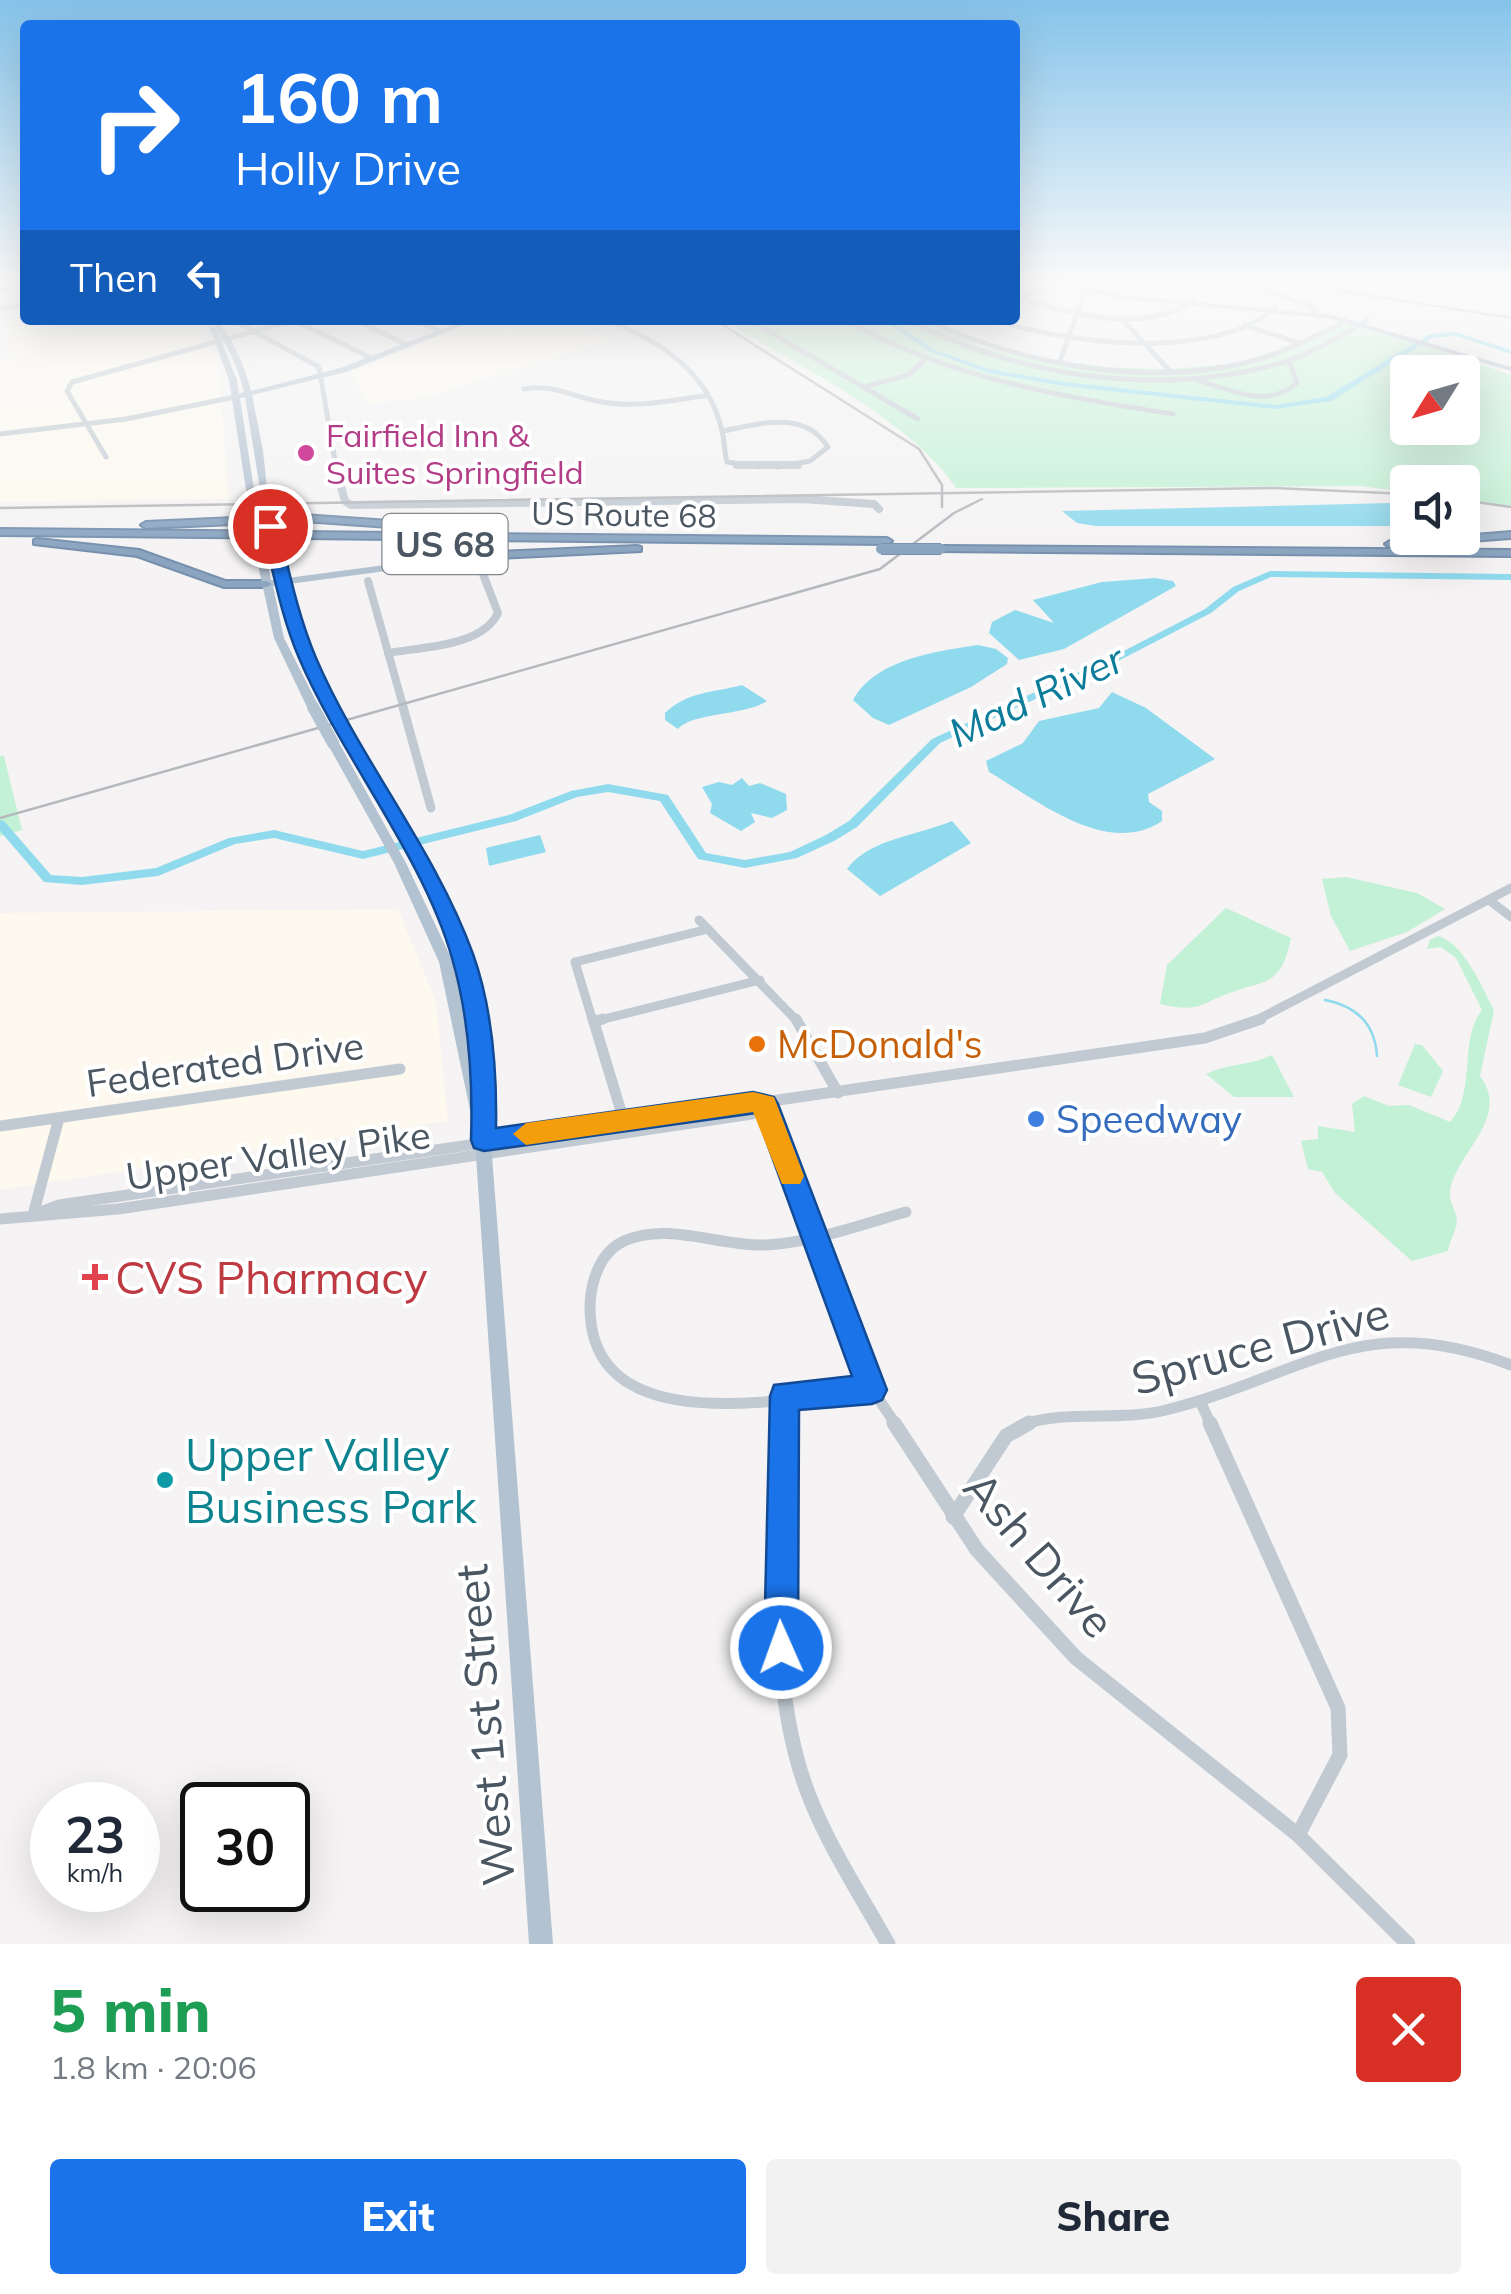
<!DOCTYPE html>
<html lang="en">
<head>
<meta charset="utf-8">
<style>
  :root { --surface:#fff; --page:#f2f2f3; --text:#1f2937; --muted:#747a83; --accent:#1a73e8 }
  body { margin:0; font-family:Mulish,sans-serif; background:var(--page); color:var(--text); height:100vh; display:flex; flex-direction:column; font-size:38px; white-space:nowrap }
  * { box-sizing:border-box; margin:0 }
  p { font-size:32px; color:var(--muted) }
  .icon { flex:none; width:55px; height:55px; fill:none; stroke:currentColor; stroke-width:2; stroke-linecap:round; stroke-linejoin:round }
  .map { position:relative; height:1944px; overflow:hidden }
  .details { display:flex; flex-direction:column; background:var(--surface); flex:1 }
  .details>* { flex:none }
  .hud { position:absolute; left:20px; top:20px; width:1000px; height:305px; border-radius:10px; box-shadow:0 10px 40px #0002; background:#1a73e8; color:#fff; overflow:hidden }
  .needle { width:65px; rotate:233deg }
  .fabs { position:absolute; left:1390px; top:355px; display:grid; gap:20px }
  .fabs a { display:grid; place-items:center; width:90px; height:90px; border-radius:10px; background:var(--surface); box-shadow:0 10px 40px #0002; font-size:50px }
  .speed { position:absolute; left:30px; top:1782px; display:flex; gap:20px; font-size:50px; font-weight:700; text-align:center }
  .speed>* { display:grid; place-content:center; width:130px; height:130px; border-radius:50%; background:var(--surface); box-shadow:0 10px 40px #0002; line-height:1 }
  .speed small { font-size:25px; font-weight:400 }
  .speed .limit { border:5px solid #111; border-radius:15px; background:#fff; color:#111 }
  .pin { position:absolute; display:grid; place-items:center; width:85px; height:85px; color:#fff; margin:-42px; border:5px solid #fff; border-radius:50%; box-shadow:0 2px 10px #0007 }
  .me { position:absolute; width:110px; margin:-55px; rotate:358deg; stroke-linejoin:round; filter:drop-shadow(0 0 8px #0008) }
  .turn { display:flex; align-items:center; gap:35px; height:210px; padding:0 50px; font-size:45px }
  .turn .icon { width:130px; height:130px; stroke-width:2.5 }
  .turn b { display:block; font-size:70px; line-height:85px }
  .then { display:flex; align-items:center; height:95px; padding:0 50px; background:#0003; gap:20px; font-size:38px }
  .round { display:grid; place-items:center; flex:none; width:105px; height:105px; border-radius:10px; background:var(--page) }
  .head { display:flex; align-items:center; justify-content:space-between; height:170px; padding:0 50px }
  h1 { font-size:60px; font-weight:800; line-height:75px; color:#1e9e55 }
  .button { display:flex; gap:20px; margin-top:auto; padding:20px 50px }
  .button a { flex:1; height:115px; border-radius:10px; background:var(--accent); color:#fff; font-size:40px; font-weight:800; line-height:115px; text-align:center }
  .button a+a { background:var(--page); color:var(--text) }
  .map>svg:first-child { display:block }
  .commercial { fill:#fdf9ef }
  .green { fill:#c3f1d5; fill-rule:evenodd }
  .water { fill:#90daee }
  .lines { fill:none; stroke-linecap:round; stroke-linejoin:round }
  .stream { stroke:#90daee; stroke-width:2.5 }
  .river { fill:#90daee; fill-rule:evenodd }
  .highway-casing { stroke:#7690ad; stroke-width:4 }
  .minor-far4 { stroke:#c1cad2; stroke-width:5 }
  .minor-far3 { stroke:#c1cad2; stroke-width:8 }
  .minor-far2 { stroke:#c1cad2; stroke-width:9 }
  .minor-far1 { stroke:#c1cad2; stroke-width:11 }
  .minor { stroke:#c1cad2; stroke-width:15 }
  .major { fill:#b3c2d1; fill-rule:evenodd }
  .highway { fill:#8ba5c1; fill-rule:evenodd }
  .rail { stroke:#b5b8bd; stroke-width:2.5 }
  .highway-bridge-casing { stroke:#7690ad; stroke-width:12; stroke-linecap:butt }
  .major-bridge-far1 { stroke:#b3c2d1; stroke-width:10 }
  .major-bridge { stroke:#b3c2d1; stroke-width:12 }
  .highway-bridge { stroke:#8ba5c1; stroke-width:10 }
  .route { fill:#1a73e8; stroke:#114b97; stroke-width:2.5 }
  .slow { fill:#f59e0b }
  .hotel-dot { fill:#d1479c; stroke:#fff; stroke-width:4 }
  .food-dot { fill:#e8710a; stroke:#fff; stroke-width:4 }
  .shop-dot { fill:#3f7fe0; stroke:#fff; stroke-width:4 }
  .health-dot { fill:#e0444e; stroke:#fff; stroke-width:4 }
  .culture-dot { fill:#0f9aa8; stroke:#fff; stroke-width:4 }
  .labels { text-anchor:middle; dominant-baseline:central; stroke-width:8; stroke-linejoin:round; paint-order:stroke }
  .far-hotel-label { font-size:32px; fill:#b23c85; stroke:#fff; text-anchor:start }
  .far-street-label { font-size:32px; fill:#4a5661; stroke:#fff }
  .shield { fill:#fff; stroke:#808990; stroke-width:2.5 }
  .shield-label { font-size:35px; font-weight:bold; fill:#4a5661 }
  .food-label { font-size:38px; fill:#c56008; stroke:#fff; text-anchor:start }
  .street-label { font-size:38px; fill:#4a5661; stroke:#fff }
  .shop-label { font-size:38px; fill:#366cbe; stroke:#fff; text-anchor:start }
  .water-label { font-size:40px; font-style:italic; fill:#0c7c9b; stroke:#fff }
  .near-health-label { font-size:45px; fill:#be3a42; stroke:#fff; text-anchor:start }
  .near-street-label { font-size:45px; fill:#4a5661; stroke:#fff }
  .near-culture-label { font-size:45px; fill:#0d838f; stroke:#fff; text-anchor:start }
</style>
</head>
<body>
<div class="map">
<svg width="1511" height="1944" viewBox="0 0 1511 1944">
  <rect width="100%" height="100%" fill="#f5f3f3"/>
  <g class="commercial">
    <polygon points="25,317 194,320 218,356 229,499 0,502 0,360 11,357 0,322"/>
    <polygon points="480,320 561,320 615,340 422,398 369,404 349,372"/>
    <polygon points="398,909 436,1002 448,1121 0,1190 0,913"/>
  </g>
  <g class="green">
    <path d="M724,320H926L976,345L1004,353L1107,367L1168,369L1243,363L1340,324H1361L1511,375V506L1463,499L1462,482H1408L1407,492L1360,486L956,488C912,420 794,364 724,320ZM1408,372H1462V428H1408Z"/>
    <polygon points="0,756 4,756 22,830 0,836"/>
    <polygon points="1346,877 1417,893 1445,909 1407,932 1350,951 1331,916 1322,879"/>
    <path d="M1226,908L1291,938C1281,988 1265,979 1227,994C1195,1007 1196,1012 1160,1004L1167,965Z"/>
    <path d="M1438,936C1464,943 1481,986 1494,1010L1480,1076C1511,1118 1458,1150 1450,1190C1448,1202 1456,1209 1457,1221C1457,1230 1449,1241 1448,1251L1412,1261L1335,1193L1322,1172L1308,1169L1301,1141L1318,1139V1126L1355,1132L1352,1104L1364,1096L1389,1106L1409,1105L1450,1122C1477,1093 1458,1040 1482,1010L1456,958L1441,947L1427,949L1430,940Z"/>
    <polygon points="1415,1044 1422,1045 1443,1071 1431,1097 1398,1085"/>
    <path d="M1272,1055L1294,1097H1234L1206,1074C1228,1063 1251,1066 1272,1055Z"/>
  </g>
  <g class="water">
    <polygon points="1390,503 1405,510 1403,526 1096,526 1077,523 1062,511"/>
    <polygon points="1155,578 1173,581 1176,586 1064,649 1019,660 989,633 992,622 1015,610 1054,623 1033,600 1102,582"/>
    <path d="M978,645L996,649L1008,658L1007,664L971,687L889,725L873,718L853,700C874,660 936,651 978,645Z"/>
    <path d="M742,685L767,701C745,716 693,712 678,729L665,720V713C688,691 713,693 742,685Z"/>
    <path d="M1112,692L1146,708L1215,759L1148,794L1149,802L1162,811V821C1107,858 1037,800 989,772L986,761L1023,743L1039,721L1099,708Z"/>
    <polygon points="742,778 749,786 760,783 786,794 787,810 772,818 751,813 755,822 741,831 710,813 712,804 702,787 719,782 732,785"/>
    <path d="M952,821L971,843L880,896L847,869C868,839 920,835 952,821Z"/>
    <polygon points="540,835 546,852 489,866 486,848"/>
  </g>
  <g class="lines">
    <path class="stream" d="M1325,1000C1356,1006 1375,1023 1377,1056"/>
    <g class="river">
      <polygon points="882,320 889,320 935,350 989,369 1064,382 1275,405 1326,397 1430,334 1456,332 1511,350 1511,354 1456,336 1432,338 1331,401 1275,409 1064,386 988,373 931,352"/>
      <polygon points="1270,571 1511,574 1511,580 1271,577 1239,591 1211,613 1122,659 940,743 857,827 834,841 797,858 745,868 698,859 660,801 608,792 577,797 516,821 363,859 274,838 235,844 158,876 82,885 44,882 0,831 0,820 4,821 51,875 82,877 156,868 229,838 274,830 363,851 509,815 571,791 608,784 668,795 706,853 745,860 790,852 826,835 849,821 932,739 1116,655 1205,609 1233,587"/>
    </g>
    <g class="highway-casing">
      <g id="highway">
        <polygon points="303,515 447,525 452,528 447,531 303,521 146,528 141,525 146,522"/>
        <polygon points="0,529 887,538 892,541 887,544 0,535"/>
        <polygon points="1511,532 1511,538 1390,547 1385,544 1390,541 1462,538 1462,536"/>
        <polygon points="38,539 139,550 225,581 267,581 272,584 267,587 224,587 137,556 34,544 34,540"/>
        <polygon points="637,546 641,547 641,551 476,559 471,556 476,553"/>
        <polygon points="941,546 1511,550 1511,556 937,551 937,547"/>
      </g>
    </g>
    <g class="minor-far4">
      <polyline points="1123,278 1131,281"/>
      <polyline points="1233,278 1305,304 1314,308 1314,314"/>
      <polyline points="0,290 25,285"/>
      <path d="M1015,296C1068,314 1143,335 1193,301"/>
      <polyline points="1016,297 1089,278"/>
      <polyline points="0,309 25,304"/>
      <polyline points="1120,317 1170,371"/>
      <polyline points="233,320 319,367 336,467"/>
      <polyline points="294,320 373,359"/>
      <polyline points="355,320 408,345"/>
      <polyline points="415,320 442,332"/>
      <path d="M607,320C659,340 709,372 722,431C725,441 724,452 727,462L760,467"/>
      <polyline points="749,320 918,419"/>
      <path d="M908,320C1019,377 1156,397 1278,364C1309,356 1340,336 1367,320"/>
      <path d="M926,320C1026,366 1155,390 1263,358C1290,350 1315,336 1340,324"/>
      <path d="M996,320C1067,344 1216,362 1276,307"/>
      <path d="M851,323C952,379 1060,396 1173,414"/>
      <polyline points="1244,325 1299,343"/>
      <polyline points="1060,361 1086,288"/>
      <path d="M1195,379C1228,389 1268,410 1297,383L1289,361"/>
      <polyline points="863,387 908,375 923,362"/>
      <path d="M524,389C556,383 577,400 609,403C641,407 673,400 704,396"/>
      <path d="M723,431C760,424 804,409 828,447L810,461L777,467"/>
      <polyline points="0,434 126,419 235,397"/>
      <polyline points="106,457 67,391 72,382 295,320"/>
    </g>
    <g class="minor-far3">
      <polyline points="335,465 345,501 351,505 802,499 874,504 879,509"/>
      <polyline points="737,465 798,465"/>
      <polyline points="368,581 404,709"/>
      <path d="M388,653C421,647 482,647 498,613L476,556"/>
    </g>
    <g class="minor-far2">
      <polyline points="403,707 431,808"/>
      <polyline points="1489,900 1511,917"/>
      <polyline points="699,920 798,1022"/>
      <polyline points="596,1021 760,980"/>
      <polyline points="593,1022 575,962 708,929"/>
      <polyline points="1253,1022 1511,888"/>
    </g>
    <g class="minor-far1">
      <polyline points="593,1019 624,1121"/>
      <polyline points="796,1019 838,1093"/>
      <polyline points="596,1021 603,1019"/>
      <polyline points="765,1104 872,1389 896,1425"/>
      <polyline points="0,1126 400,1069"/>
      <path d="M33,1215L59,1205C441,1147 823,1095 1205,1038L1261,1019"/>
      <polyline points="33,1215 59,1118"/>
      <polyline points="0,1219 118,1209 752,1114 765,1104"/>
      <path d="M872,1389C785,1399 588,1443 590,1305C591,1281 600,1252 624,1241C669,1221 719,1247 766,1245C814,1242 860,1225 906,1212"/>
      <polyline points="1200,1401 1211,1425"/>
      <polyline points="785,1425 785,1396"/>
      <path d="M1022,1425C1067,1409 1119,1422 1166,1410C1304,1376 1361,1307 1511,1365"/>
    </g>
    <g class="minor">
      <path d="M785,1423C784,1535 767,1649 797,1759C814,1825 855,1885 888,1944"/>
      <polyline points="894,1423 977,1550 1076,1658 1298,1835 1408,1944"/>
      <polyline points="1210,1423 1338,1708 1340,1755 1298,1835"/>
      <polyline points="953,1517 1006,1436 1029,1423"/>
    </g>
    <g class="major">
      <polygon points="1036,278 1047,278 1120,295 1333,315 1511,367 1511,371 1332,319 1120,299"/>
      <path d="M210,320H218C234,342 244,364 251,391L340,368L466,320H476L346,372L252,395L263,451L268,497L261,495L246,403L245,397L240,398L255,496L251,499L247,496L229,380L209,326L216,328L237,380L239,394L244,392C237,365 227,343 210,320Z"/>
      <polygon points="260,548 265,551 271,580 278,580 270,552 275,549 280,552 287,578 476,553 481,556 476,559 289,584 304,638 337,703 332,706 327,703 294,638 279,585 273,586 284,638 319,707 313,710 307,707 274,638 255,551"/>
      <path d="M349,732L355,736C397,808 446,879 471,959C490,1023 491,1090 492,1156L553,1944H529L476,1156V1116L470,1110L439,962L394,863L327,743L329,740H337L339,743L406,863L453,962L473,1054C470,1023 466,992 458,963C435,881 385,809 343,736Z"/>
    </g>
    <use href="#highway" class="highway"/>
    <g class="rail">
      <polyline points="1259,278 1511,318"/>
      <polyline points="715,320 919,449 942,485 942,507"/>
      <polyline points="1462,500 1511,507"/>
      <polyline points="0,508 1274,488 1408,494"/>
      <polyline points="0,818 880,569 954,513 982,499"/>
    </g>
    <g class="highway-bridge-casing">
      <polyline id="highway-bridge" points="881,549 941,549"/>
    </g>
    <g class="major-bridge-far1">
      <polyline points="265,495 268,511"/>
      <polyline points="251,496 253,511"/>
      <polyline points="255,526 260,551"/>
      <polyline points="270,526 275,552"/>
      <polyline points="332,703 335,709"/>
    </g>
    <g class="major-bridge">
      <polyline points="313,707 333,743"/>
      <polyline points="334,707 349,736"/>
    </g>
    <use href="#highway-bridge" class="highway-bridge"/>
  </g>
  <linearGradient id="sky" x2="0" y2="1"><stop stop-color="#85c3ea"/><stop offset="0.51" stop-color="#fafafa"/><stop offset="1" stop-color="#fafafa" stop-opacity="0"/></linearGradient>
  <rect width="1511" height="550" fill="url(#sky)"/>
  <path class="route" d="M270,521L278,526C289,571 298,615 316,658C360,760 435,849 473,954C492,1007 497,1072 496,1128L753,1092L774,1097L778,1104L887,1390L882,1400L872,1404L799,1410L798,1648L793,1660L781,1665L769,1660L764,1648L770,1396L774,1385L852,1376L756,1113L484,1151L474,1148L471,1140C473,1080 469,1017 452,958C424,858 341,756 299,658C281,616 273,571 262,526Z"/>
  <polygon class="slow" points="753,1092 774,1097 804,1176 800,1184 782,1184 753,1112 526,1145 513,1134 526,1123"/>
  <circle class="hotel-dot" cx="306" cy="453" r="10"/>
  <circle class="food-dot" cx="757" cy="1044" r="10"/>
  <circle class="shop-dot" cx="1036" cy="1119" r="10"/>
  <path class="health-dot" d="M90 1262h10v10h10v10h-10v10h-10v-10h-10v-10h10z"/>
  <circle class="culture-dot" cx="165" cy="1480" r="10"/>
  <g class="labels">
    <g class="far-hotel-label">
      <text x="326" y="435">Fairfield Inn &amp;<tspan x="326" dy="37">Suites Springfield</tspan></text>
    </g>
    <g class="far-street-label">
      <text transform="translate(624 514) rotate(1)">US Route 68</text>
    </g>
    <rect class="shield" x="382.5" y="514" width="125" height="60" rx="8"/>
    <g class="shield-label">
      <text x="445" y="544">US 68</text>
    </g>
    <g class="food-label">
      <text x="777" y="1044">McDonald's</text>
    </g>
    <g class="street-label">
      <text transform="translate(225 1064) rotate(-8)">Federated Drive</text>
      <text transform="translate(278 1155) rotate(-8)">Upper Valley Pike</text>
    </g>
    <g class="shop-label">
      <text x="1056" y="1119">Speedway</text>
    </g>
    <g class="water-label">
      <text transform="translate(1036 695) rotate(-25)">Mad River</text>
    </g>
    <g class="near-health-label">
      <text x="115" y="1277">CVS Pharmacy</text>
    </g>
    <g class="near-street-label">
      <text transform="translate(1260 1345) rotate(-15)">Spruce Drive</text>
      <text transform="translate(1040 1554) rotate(49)">Ash Drive</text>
      <text transform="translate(484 1725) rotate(-95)">West 1st Street</text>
    </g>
    <g class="near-culture-label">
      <text x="185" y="1454">Upper Valley<tspan x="185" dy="52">Business Park</tspan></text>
    </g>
  </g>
</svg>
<div class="fabs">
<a><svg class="needle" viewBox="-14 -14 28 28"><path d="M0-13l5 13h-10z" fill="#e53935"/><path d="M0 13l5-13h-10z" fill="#747a83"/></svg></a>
<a><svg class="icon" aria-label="sound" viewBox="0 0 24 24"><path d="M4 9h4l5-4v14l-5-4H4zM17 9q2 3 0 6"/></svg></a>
</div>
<div class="speed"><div>23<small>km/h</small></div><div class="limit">30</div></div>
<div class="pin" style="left:270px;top:526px;background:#d93025"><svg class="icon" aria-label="arrive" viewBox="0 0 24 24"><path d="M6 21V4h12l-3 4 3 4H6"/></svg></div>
<svg class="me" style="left:781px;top:1648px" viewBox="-20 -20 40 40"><circle r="17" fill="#1a73e8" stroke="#fff" stroke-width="3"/><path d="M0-11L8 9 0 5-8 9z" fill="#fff"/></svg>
<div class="hud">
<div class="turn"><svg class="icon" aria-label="right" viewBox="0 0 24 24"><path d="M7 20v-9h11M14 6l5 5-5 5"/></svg><div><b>160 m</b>Holly Drive</div></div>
<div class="then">Then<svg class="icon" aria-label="left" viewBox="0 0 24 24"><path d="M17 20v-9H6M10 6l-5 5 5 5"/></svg></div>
</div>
</div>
<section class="details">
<div class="head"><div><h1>5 min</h1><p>1.8 km · 20:06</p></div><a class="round" style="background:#d93025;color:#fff"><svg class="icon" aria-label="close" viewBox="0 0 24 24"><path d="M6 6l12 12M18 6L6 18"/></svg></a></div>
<div class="button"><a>Exit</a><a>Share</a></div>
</section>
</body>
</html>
